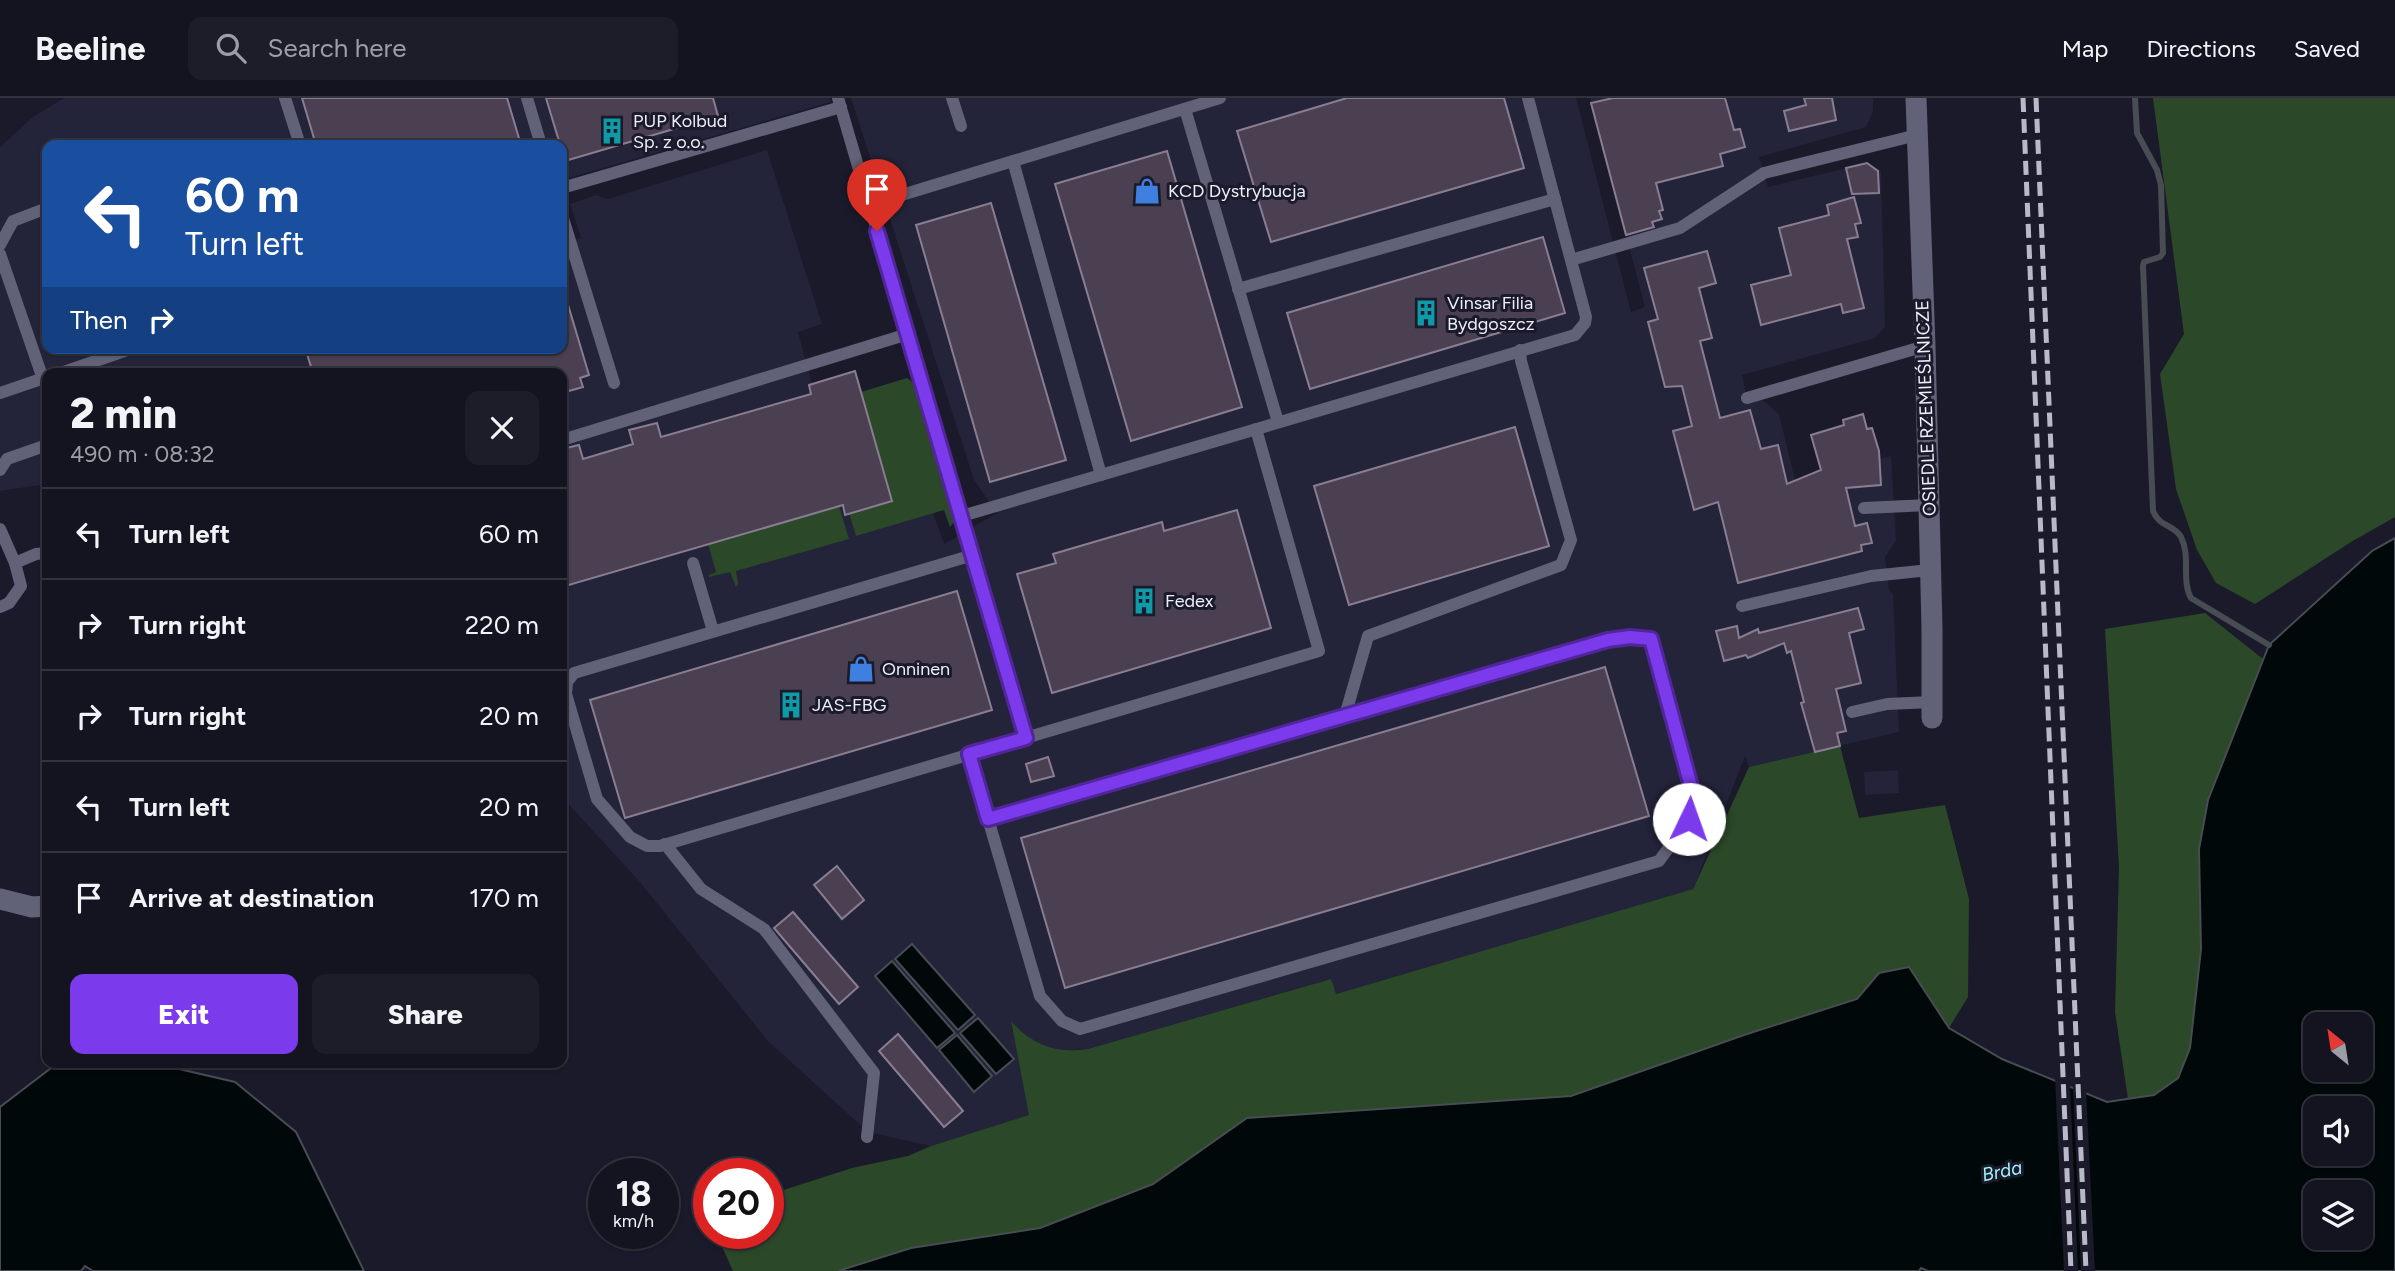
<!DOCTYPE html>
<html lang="en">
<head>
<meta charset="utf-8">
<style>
  :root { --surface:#141420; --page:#1d1d29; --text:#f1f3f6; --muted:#9d9ea5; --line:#33333e; --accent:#7c3aed }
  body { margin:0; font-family:Figtree,sans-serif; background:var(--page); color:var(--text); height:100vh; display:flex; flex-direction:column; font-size:26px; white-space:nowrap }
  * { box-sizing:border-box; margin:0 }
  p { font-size:23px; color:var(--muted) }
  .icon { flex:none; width:38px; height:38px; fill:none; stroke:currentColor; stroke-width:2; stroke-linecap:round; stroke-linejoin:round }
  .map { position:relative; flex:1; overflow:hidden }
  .details { position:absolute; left:42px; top:270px; width:525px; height:700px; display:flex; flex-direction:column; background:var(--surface); border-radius:14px; box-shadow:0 2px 5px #0004,0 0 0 2px var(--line) }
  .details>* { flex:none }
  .top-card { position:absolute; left:42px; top:42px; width:525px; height:214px; border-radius:14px; box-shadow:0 2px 5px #0004,0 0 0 2px var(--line); background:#1a4fa0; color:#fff; overflow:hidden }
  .needle { width:46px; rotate:330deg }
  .controls { position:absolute; left:2303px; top:914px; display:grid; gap:14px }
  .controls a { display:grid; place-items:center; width:70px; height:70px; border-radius:14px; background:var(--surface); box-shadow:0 2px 5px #0004,0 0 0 2px var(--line); font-size:35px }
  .speed { position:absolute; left:588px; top:1060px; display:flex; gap:14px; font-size:35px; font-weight:700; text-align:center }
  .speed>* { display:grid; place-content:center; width:91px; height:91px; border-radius:50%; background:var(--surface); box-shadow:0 2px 5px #0004,0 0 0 2px var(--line); line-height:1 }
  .speed small { font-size:18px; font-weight:400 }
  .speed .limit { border:10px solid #d22; background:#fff; color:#111 }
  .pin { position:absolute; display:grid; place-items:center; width:60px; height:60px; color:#fff; margin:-72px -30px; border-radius:50% 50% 50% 0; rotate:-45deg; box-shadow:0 0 7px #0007 }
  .pin .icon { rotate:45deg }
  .me { position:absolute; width:77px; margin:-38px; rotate:3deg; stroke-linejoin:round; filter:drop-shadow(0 0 5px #0008) }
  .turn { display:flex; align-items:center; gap:24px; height:147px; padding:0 28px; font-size:32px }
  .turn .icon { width:91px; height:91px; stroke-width:2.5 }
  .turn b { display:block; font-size:49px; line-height:60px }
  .then { display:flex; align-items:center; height:66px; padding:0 28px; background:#0003; gap:14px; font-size:26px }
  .round { display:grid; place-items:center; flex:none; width:74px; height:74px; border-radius:14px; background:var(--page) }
  .summary { display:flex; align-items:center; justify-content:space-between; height:119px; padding:0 28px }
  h1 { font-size:42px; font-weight:800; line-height:52px }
  .action { display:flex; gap:14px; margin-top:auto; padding:14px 28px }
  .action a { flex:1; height:80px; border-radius:14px; background:var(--accent); color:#fff; font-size:28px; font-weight:800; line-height:80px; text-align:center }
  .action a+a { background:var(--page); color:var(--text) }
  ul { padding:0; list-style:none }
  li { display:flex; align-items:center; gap:21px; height:91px; padding:0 28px; border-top:2px solid var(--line) }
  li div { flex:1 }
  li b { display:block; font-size:26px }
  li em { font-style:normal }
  header { display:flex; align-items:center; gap:42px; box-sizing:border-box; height:98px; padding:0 35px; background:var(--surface); border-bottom:2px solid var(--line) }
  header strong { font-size:33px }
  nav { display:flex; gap:38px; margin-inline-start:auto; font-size:24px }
  .search { width:490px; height:63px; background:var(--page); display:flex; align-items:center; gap:18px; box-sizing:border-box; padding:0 24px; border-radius:14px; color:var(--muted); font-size:26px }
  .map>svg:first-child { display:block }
  .built { fill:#23233a }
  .green { fill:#2b4829 }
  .water { fill:#00080a; stroke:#474d52; stroke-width:2; fill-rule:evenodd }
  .pier { fill:#1a1a2b }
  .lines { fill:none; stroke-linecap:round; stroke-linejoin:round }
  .stream { stroke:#474d52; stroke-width:6 }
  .building { fill:#4b4052; stroke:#897d91; stroke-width:2 }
  .lane { stroke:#616277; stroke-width:12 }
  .street { stroke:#616277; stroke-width:21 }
  .rail { stroke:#b9bac7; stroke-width:5; stroke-dasharray:14 7; stroke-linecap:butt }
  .route-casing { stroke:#51269a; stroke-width:18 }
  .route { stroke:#7c3aed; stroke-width:12 }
  .labels { text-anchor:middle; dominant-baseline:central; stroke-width:6; stroke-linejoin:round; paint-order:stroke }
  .poi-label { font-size:18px; fill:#eceefa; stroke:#1a1a2b; text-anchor:start }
  .street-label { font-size:18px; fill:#eceefa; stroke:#1a1a2b }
  .water-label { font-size:19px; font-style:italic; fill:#a2f2fc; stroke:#1a1a2b }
</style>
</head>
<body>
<header>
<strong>Beeline</strong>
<div class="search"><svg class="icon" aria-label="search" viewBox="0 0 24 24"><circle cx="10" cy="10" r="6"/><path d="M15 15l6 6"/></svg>Search here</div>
<nav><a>Map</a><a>Directions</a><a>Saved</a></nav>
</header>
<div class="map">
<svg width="2395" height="1173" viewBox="0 0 2395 1173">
  <rect width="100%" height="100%" fill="#1a1a2b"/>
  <g class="built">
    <polygon points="64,0 829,0 831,4 562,82 562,47 47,47 47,250 562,250 562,146 581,140 570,106 596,97 608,101 767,52 822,226 798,234 812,286 855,273 861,294 900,283 932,412 944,446 997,415 974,382 851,0 1576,0 1631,214 1645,209 1590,0 1873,0 1873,14 1866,29 1759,59 1768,89 1868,65 1881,73 1885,229 1875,240 1742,277 1747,299 1757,297 1779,316 1795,382 1891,358 1896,443 1885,459 1889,492 1893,496 1899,634 1749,669 1745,658 1693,791 1335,896 1330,881 1088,951 1059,953 1043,948 1031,941 1011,924 1030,1017 931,1048 868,1034 768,943 639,783 562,699 562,275 47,275 47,386 0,393 0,49 33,19"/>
    <polygon points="46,403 47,522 42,522 41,482"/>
    <polygon points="1898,672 1899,695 1865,697 1864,674"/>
  </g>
  <g class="green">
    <polygon points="2153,0 2395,0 2395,419 2351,444 2255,506 2216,485 2197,452 2176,391 2160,276 2184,236"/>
    <polygon points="907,280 915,286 954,424 950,429 944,412 856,438 849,415 892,403 861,294"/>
    <polygon points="839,408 849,441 736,473 738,486 736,489 730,474 709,479 709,477 716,474 708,446"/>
    <polygon points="2205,515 2263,561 2208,702 2199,751 2201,851 2190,950 2178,980 2154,997 2128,1001 2115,914 2119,769 2105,531"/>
    <path d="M1840,648L1859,720L1945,707L1969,801L1968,899L1949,930L1909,869L1879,875L1857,901L1744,937L1571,998L1247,1020L1153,1086L1040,1130L911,1150L838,1173H733L720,1144L726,1136H768V1097L852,1070L908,1058L931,1048L1029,1017L1011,923C1033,947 1056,956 1088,951L1331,881L1336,896L1693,791L1749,669Z"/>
  </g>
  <g class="water">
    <path d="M2395,440V1173H1928L1921,1170L1919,1173H838L911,1150L1040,1130L1153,1086L1247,1020L1571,998L1744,937L1857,901L1879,875L1909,869L1949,930L2002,961L2107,1004L2154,997L2178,980L2190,950L2201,851L2199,751L2208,702L2269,547L2372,453ZM2315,926H2361V971H2315ZM2315,1010H2361V1055H2315ZM2315,1094H2361V1139H2315Z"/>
    <polygon points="912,846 975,917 958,932 895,861"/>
    <polygon points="892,863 955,935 937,950 875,878"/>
    <polygon points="978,920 1014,961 996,976 960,935"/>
    <polygon points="957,937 992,978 974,994 939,952"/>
    <polygon points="59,964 149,964 235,984 296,1034 364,1173 93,1173 85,1168 81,1173 0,1173 0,1009"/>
  </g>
  <g class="pier">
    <polygon points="2055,979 2070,985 2078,1173 2064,1173"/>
    <polygon points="2073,987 2086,992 2095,1173 2081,1173"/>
  </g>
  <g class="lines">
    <path class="stream" d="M2135,0L2137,35L2157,72L2161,87L2163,155L2160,159L2144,164L2143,168L2153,413C2160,430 2174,426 2181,439C2191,458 2181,482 2191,500L2269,547"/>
  </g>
  <g class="building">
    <polygon points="302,0 507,0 521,47 316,47"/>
    <polygon points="546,0 713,0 718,18 565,63"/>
    <polygon points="1347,0 1504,0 1524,70 1271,144 1237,33"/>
    <polygon points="1613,0 1725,0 1734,32 1740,31 1745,49 1720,56 1723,68 1656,85 1663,112 1659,113 1662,121 1652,124 1654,129 1626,137 1591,5"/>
    <polygon points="1804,0 1832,0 1836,22 1789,33 1784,13 1806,7"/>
    <polygon points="1167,53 1242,309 1131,343 1055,86"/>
    <polygon points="1867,65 1878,73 1879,95 1852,96 1846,70"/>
    <polygon points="1854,99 1861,125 1855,126 1858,139 1847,141 1864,210 1843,215 1841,206 1761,227 1751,187 1791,177 1779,130 1829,117 1827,107"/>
    <polygon points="991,105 1066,362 990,384 916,127"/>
    <polygon points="1543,139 1565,215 1310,291 1287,215"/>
    <polygon points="1707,153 1716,185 1699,190 1712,240 1700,243 1720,320 1750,312 1761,351 1778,347 1787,386 1821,372 1811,337 1844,327 1843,322 1863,316 1867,331 1872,330 1879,353 1881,387 1846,390 1855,428 1867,425 1872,445 1861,447 1862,453 1738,485 1718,404 1694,412 1673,333 1692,328 1682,288 1665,289 1648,224 1658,221 1644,170"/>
    <polygon points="562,200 566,200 589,277 580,280 583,289 562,295 562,275 313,275 305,250 562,250"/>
    <polygon points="855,273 892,403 845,417 843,407 562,489 562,351 579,347 583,361 633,346 629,332 657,325 661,339 811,296 809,287"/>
    <polygon points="1515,329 1549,448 1349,507 1314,388"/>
    <polygon points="1237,412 1271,530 1052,595 1017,476 1056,465 1053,456 1162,424 1164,433"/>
    <polygon points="957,493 992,612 625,720 590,602"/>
    <polygon points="1858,510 1864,531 1849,535 1861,585 1836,591 1846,633 1837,635 1840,648 1815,654 1801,605 1804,604 1791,553 1787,555 1784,545 1748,560 1746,557 1724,563 1716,533 1737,528 1739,540 1758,531 1759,535"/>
    <polygon points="1605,569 1649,718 1065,890 1021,740"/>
    <polygon points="1048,659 1054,678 1031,684 1026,666"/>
    <polygon points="837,768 864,802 842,821 814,787"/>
    <polygon points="793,814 858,889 839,906 774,830"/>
    <polygon points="898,936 963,1013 944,1029 879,953"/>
  </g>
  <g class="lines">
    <g class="lane">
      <polyline points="285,0 300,47"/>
      <polyline points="527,0 541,47"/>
      <polyline points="838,0 1026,640"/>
      <polyline points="952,0 961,28"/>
      <polyline points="1185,11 1278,324"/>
      <polyline points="1013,63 1101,377"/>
      <polyline points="562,90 841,9"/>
      <polyline points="869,107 1220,0"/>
      <polyline points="562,117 614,285"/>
      <polyline points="0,147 13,123 47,110"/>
      <polyline points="0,156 43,281"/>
      <polyline points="1571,162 1680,130 1764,75 1917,37"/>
      <polyline points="1238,191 1555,101"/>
      <polyline points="61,275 133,250"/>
      <polyline points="0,295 47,279"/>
      <polyline points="1747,300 1925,248"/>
      <polyline points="562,342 908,236"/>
      <polyline points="0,372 7,361 47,347"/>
      <polyline points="1864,410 1929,407"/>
      <polyline points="962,418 1575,237 1585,225 1586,219 1528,0"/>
      <polyline points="0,431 15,465 21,488 9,505 0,509"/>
      <polyline points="973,457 574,575 567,584 566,596 597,701 630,739 647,748 660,748 1319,553 1256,331"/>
      <polyline points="15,465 36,456 47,455"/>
      <polyline points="693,465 713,533"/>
      <polyline points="1742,508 1871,478 1930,472"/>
      <polyline points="1852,614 1887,606 1932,604"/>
      <polyline points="1345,618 1368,538 1561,467 1571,442 1521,263 1520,252"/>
      <polyline points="969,656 1040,898 1062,923 1080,931 1659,763 1690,721 1695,703 1651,541 1630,539 1608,542 988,721"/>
      <polyline points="665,746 701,791 764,831 874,975 867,1039"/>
    </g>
    <g class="street">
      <polyline points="1916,0 1925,248 1932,530 1932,620"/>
      <polyline points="0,801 32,809 47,808"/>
    </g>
    <g class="rail">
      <polyline points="2023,0 2071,1173"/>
      <polyline points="2036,0 2086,1173"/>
    </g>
  </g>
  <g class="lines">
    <g class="route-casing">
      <polyline id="route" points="877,133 1026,640 969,656 988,721 1608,542 1630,539 1651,541 1695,703 1689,721"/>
    </g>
    <use href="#route" class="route"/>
  </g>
  <defs>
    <g id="building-bare" transform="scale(2.1)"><path d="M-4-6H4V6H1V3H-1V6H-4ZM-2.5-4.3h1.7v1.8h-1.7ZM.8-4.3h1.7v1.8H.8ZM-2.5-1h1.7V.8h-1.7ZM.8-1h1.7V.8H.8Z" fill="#0f9aa8" stroke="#1a1a2b" stroke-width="2.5" paint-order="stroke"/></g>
    <g id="shop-bare" transform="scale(2.1)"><path d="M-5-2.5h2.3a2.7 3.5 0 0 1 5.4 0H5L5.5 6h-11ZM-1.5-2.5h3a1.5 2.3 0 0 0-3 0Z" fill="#3f7fe0" stroke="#1a1a2b" stroke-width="2.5" paint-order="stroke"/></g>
  </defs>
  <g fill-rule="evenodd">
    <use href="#building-bare" x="612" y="33"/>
    <use href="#shop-bare" x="1147" y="93"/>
    <use href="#building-bare" x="1426" y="215"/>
    <use href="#building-bare" x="1144" y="503"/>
    <use href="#shop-bare" x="861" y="571"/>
    <use href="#building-bare" x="791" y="607"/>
  </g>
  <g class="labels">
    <g class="poi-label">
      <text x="633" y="23">PUP Kolbud<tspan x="633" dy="21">Sp. z o.o.</tspan></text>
      <text x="1168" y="93">KCD Dystrybucja</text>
      <text x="1447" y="205">Vinsar Filia<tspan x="1447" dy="21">Bydgoszcz</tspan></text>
      <text x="1165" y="503">Fedex</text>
      <text x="882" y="571">Onninen</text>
      <text x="812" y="607">JAS-FBG</text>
    </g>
    <g class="street-label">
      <text transform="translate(1926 310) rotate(-92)">OSIEDLE RZEMIEŚLNICZE</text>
    </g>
    <g class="water-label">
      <text transform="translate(2002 1073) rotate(-12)">Brda</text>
    </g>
  </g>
</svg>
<div class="controls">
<a><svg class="needle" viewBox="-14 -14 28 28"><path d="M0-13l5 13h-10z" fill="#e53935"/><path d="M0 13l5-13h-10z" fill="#9d9ea5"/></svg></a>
<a><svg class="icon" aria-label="sound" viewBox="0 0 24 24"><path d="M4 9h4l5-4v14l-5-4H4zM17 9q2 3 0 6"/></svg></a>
<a><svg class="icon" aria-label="layers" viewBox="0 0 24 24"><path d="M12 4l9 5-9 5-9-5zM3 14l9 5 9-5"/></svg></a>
</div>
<div class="speed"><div>18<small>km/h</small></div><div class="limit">20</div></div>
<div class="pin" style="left:877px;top:133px;background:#d93025"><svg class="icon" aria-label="arrive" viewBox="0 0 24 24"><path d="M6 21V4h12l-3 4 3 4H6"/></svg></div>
<svg class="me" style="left:1689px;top:721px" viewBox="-20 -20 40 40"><circle r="19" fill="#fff"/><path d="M0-13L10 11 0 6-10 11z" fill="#7c3aed"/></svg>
<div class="top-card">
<div class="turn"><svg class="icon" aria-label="left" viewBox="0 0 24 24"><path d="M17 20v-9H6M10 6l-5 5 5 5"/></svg><div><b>60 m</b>Turn left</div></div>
<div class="then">Then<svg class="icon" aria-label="right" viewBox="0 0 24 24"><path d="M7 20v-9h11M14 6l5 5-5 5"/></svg></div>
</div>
<section class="details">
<div class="summary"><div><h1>2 min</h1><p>490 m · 08:32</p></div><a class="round"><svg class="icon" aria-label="close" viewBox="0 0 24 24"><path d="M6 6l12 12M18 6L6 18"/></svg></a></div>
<ul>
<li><svg class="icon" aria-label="left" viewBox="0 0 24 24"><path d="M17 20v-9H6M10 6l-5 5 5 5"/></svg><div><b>Turn left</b></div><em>60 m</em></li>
<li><svg class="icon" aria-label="right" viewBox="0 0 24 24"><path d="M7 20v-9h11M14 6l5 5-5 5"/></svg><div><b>Turn right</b></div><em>220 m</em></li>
<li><svg class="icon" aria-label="right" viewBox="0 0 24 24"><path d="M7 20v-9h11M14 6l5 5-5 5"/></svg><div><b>Turn right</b></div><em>20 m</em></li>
<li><svg class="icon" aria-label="left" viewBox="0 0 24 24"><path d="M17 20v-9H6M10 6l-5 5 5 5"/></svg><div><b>Turn left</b></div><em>20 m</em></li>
<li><svg class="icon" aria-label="arrive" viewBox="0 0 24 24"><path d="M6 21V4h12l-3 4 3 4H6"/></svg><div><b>Arrive at destination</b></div><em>170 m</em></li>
</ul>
<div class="action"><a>Exit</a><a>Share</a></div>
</section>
</div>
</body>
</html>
